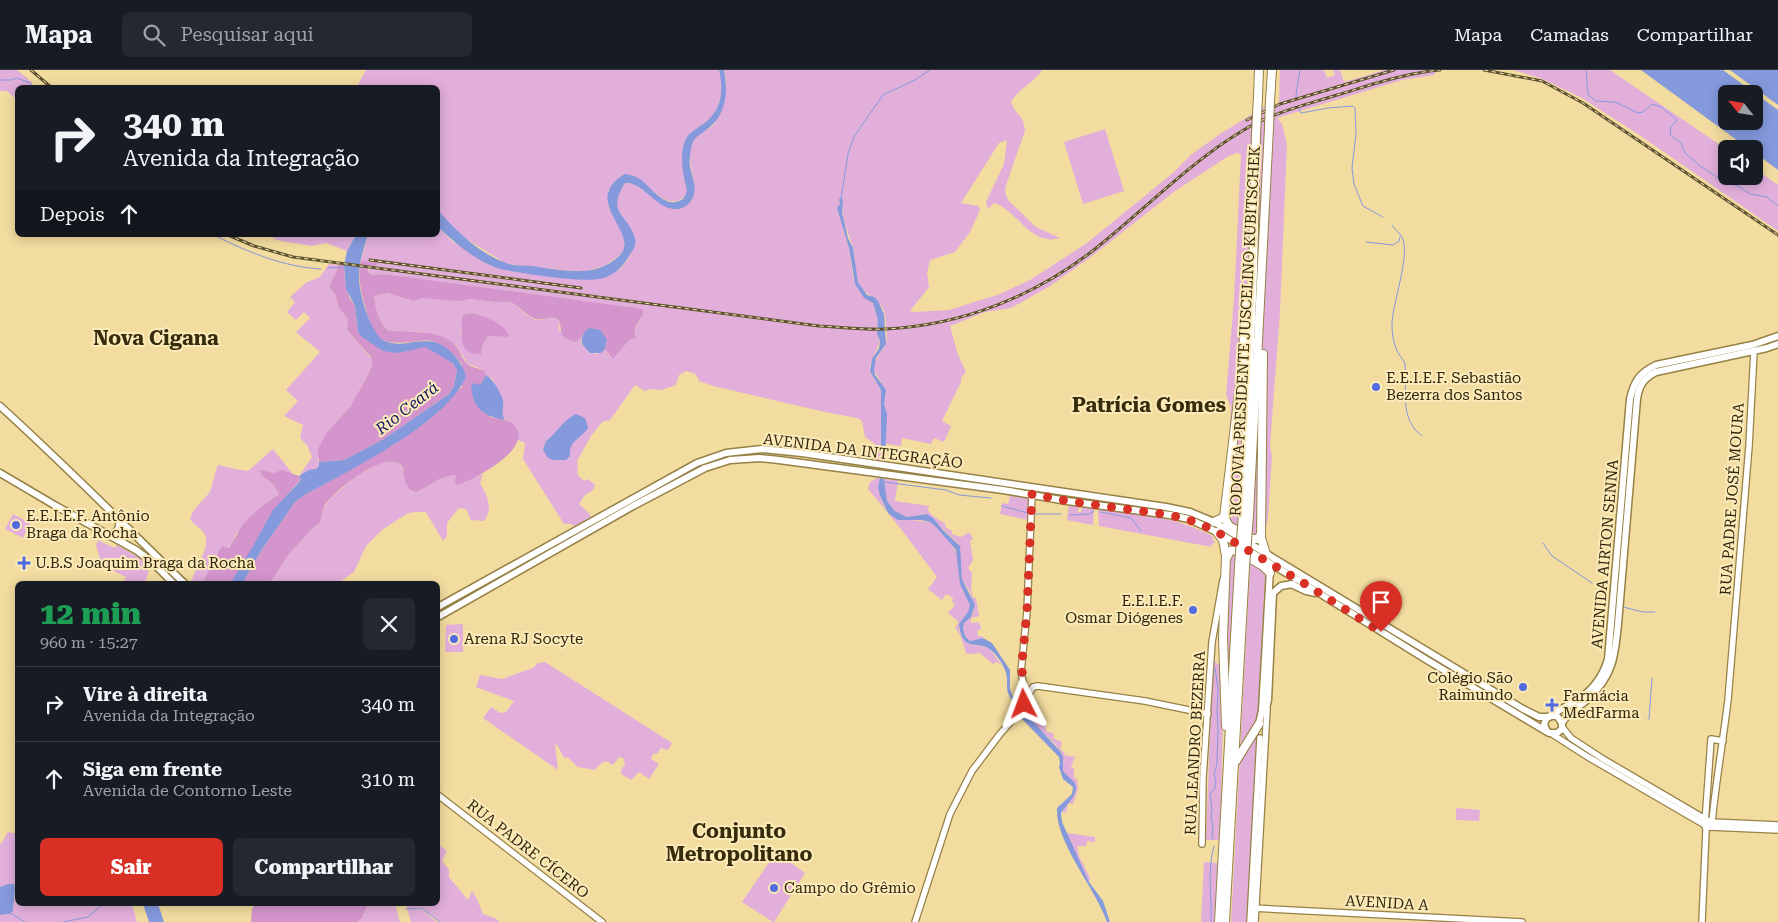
<!DOCTYPE html>
<html lang="pt">
<head>
<meta charset="utf-8">
<style>
  :root { --surface:#171b24; --page:#242831; --text:#f1f3f6; --muted:#9ea1a6; --line:#363941; --accent:#d93025 }
  body { margin:0; font-family:"Roboto Serif",serif; background:var(--page); color:var(--text); height:100vh; display:flex; flex-direction:column; font-size:19px; white-space:nowrap }
  * { box-sizing:border-box; margin:0 }
  p { font-size:16px; color:var(--muted) }
  .icon { flex:none; width:28px; height:28px; fill:none; stroke:currentColor; stroke-width:2; stroke-linecap:round; stroke-linejoin:round }
  .map { position:relative; flex:1; overflow:hidden }
  .drawer { position:absolute; left:15px; top:511px; width:425px; height:325px; display:flex; flex-direction:column; background:var(--surface); border-radius:8px; box-shadow:0 2px 12px #0003 }
  .drawer>* { flex:none }
  .guide { position:absolute; left:15px; top:15px; width:425px; height:152px; border-radius:8px; box-shadow:0 2px 12px #0003; background:#171b24; color:var(--text); overflow:hidden }
  .needle { width:32px; rotate:300deg }
  .fabs { position:absolute; left:1718px; top:15px; display:grid; gap:10px }
  .fabs a { display:grid; place-items:center; width:45px; height:45px; border-radius:8px; background:var(--surface); box-shadow:0 2px 12px #0003; font-size:25px }
  .pin { position:absolute; display:grid; place-items:center; width:42px; height:42px; color:#fff; margin:-51px -21px; border-radius:50% 50% 50% 0; rotate:-45deg; box-shadow:0 0 5px #0007 }
  .pin .icon { rotate:45deg }
  .me { position:absolute; width:55px; margin:-28px; rotate:357deg; stroke-linejoin:round; filter:drop-shadow(0 0 4px #0008) }
  .turn { display:flex; align-items:center; gap:18px; height:105px; padding:0 25px; font-size:22px }
  .turn .icon { width:65px; height:65px; stroke-width:2.5 }
  .turn b { display:block; font-size:35px; line-height:42px }
  .then { display:flex; align-items:center; height:48px; padding:0 25px; background:#0003; gap:10px; font-size:19px }
  .round { display:grid; place-items:center; flex:none; width:52px; height:52px; border-radius:8px; background:var(--page) }
  .overview { display:flex; align-items:center; justify-content:space-between; height:85px; padding:0 25px }
  h1 { font-size:30px; font-weight:800; line-height:38px; color:#1e9e55 }
  .primary-button { display:flex; gap:10px; margin-top:auto; padding:10px 25px }
  .primary-button a { flex:1; height:58px; border-radius:8px; background:var(--accent); color:#fff; font-size:20px; font-weight:800; line-height:58px; text-align:center }
  .primary-button a+a { background:var(--page); color:var(--text) }
  ul { padding:0; list-style:none }
  li { display:flex; align-items:center; gap:15px; height:75px; padding:0 25px; border-top:1px solid var(--line) }
  li div { flex:1 }
  li b { display:block; font-size:19px }
  li em { font-style:normal }
  header { display:flex; align-items:center; gap:30px; box-sizing:border-box; height:70px; padding:0 25px; background:var(--surface); border-bottom:1px solid var(--line) }
  header strong { font-size:24px }
  nav { display:flex; gap:28px; margin-inline-start:auto; font-size:18px }
  .search { width:350px; height:45px; background:var(--page); display:flex; align-items:center; gap:12px; box-sizing:border-box; padding:0 18px; border-radius:8px; color:var(--muted); font-size:19px }
  .map>svg:first-child { display:block }
  .green { fill:#e2afdb; fill-rule:evenodd }
  .forest { fill:#d395cc }
  .water { fill:#8599dd; fill-rule:evenodd }
  .lines { fill:none; stroke-linecap:round; stroke-linejoin:round }
  .stream { stroke:#8599dd; stroke-width:1 }
  .secondary-casing { stroke:#968146; stroke-width:8 }
  .primary-casing { stroke:#968146; stroke-width:9 }
  .highway-casing { stroke:#968146; stroke-width:10 }
  .secondary { stroke:#fff; stroke-width:5.5 }
  .primary { stroke:#fff; stroke-width:6 }
  .highway { stroke:#fff; stroke-width:8 }
  .rail-casing { stroke:#5e5230; stroke-width:3 }
  .rail { stroke:#fceab9; stroke-width:1; stroke-dasharray:4; stroke-linecap:butt }
  .highway-bridge-casing { stroke:#968146; stroke-width:10; stroke-linecap:butt }
  .highway-bridge { stroke:#fff; stroke-width:8 }
  .route { stroke:#d93025; stroke-width:9; stroke-dasharray:0 16.2 }
  .poi-dot { fill:#526be0; stroke:#fceab9; stroke-width:2 }
  .labels { text-anchor:middle; dominant-baseline:central; stroke-width:4; stroke-linejoin:round; paint-order:stroke }
  .street-label { font-size:15px; fill:#2f260d; stroke:#fceab9 }
  .poi-label { font-size:15px; fill:#2f260d; stroke:#fceab9; text-anchor:start }
  .water-label { font-size:16px; font-style:italic; fill:#141b69; stroke:#fceab9 }
  .district-label { font-size:20px; font-weight:bold; fill:#362c0c; stroke:#fceab9 }
</style>
</head>
<body>
<header>
<strong>Mapa</strong>
<div class="search"><svg class="icon" aria-label="search" viewBox="0 0 24 24"><circle cx="10" cy="10" r="6"/><path d="M15 15l6 6"/></svg>Pesquisar aqui</div>
<nav><a>Mapa</a><a>Camadas</a><a>Compartilhar</a></nav>
</header>
<div class="map">
<svg width="1778" height="852" viewBox="0 0 1778 852">
  <rect width="100%" height="100%" fill="#f2dc9f"/>
  <g class="green">
    <polygon points="0,0 17,0 33,13 28,17 18,18 17,26 15,28 7,21 0,21"/>
    <path d="M366,0H719C723,18 723,36 708,50C699,59 688,61 684,74C679,93 689,108 687,124C670,144 651,117 637,108L608,120V135L625,168L624,180L620,185L604,196L582,202L507,194L463,167L451,156L438,140V18H356Z"/>
    <path d="M724,0H1042C1034,13 1019,18 1011,32C1016,46 1024,44 1025,61L1006,115L1005,122L1008,130L1036,157L1060,168C1030,177 1018,140 994,133L988,139L986,132L1004,94L1007,70L999,73L961,133L978,136L980,140L970,162L955,182L930,190L927,203L929,217L910,241L914,242L949,240L1000,224L1030,210L1087,173L1173,103L1192,84L1220,64L1264,37L1279,33L1280,0H1324L1327,8L1335,5L1333,0H1340L1344,12L1385,0H1437L1434,5L1402,10L1277,48L1282,54L1287,74L1280,242L1270,376L1272,386L1268,448L1266,458L1258,469L1228,452L1225,434L1231,337L1226,325L1234,229L1241,84L1236,83L1227,87L1175,121L1092,186L1050,216L1011,238L985,242L950,256L958,285L966,302L961,308V312L942,351L951,356L944,372L934,368L931,374L902,368L901,376L886,374C886,352 885,335 881,313C879,307 873,304 874,296C875,287 883,282 886,273C888,266 886,254 885,246C883,229 867,228 860,215C854,204 856,190 853,178C849,163 839,146 843,130L837,138L849,178L853,207L864,227L873,233L878,250L877,264L880,271L870,295V301L881,320V392H876L874,373L865,367L862,351L857,348L825,342L713,316L699,311L696,304L686,301L679,305L676,315L661,320L651,319L645,321L635,315L610,350L602,352L591,366L577,391L578,397L577,404L584,411L588,409L595,415L593,420L585,425L579,434L589,443L591,447L575,456L571,454H564L523,389L525,373L518,370C519,356 510,355 503,347L502,340L504,334L498,321L492,309L486,305L482,299L468,294L456,275L421,262H398L387,260C378,249 376,240 374,226L388,223L413,231L422,227L459,231L470,229L495,232H510C520,237 526,247 537,250C543,251 552,245 557,248C561,251 559,256 559,260L576,272L582,267L581,273L590,282L597,284L605,279L609,285C616,279 631,272 634,263C637,254 637,253 643,245L384,204L372,205L368,202L370,195L361,191L368,165H438V157L453,172L521,202L574,209L602,208L620,199L627,191L635,175V168L618,140L616,133L620,121L625,113L634,114L671,138L690,133C703,111 681,93 694,70C698,61 710,61 715,53C717,48 726,17 726,12C726,8 725,4 724,0ZM473,243L480,245L497,253L505,267L488,266L482,276L481,283L460,264L462,258V246L465,244ZM552,366H581C574,371 568,375 570,384L561,389L553,390L546,371Z"/>
    <polygon points="1513,0 1610,0 1726,79 1726,106 1754,106 1754,98 1778,115 1778,161 1638,64 1580,27 1540,8"/>
    <polygon points="1105,59 1124,121 1083,134 1064,72"/>
    <polygon points="270,165 356,165 347,181 326,173 311,176 281,171 274,169"/>
    <polygon points="329,194 339,195 329,217 335,224 339,238 348,249 347,260 371,288 372,295 368,305 350,337 327,362 318,390 320,396 316,399 299,406 312,387 307,375 300,368 303,355 284,346 298,331 286,320 320,282 296,262 310,248 304,242 296,250 287,242 295,232 290,227 307,212 320,207"/>
    <path d="M273,379L292,403L288,404L280,401L273,403L260,401L261,405L273,414L279,424L262,436L236,464L232,473L211,499L202,514H193L191,512C195,499 212,475 204,463C200,457 193,455 190,448L194,440L210,422L217,397L219,395L235,399L248,401Z"/>
    <path d="M391,391C408,394 402,406 410,420L416,422C425,419 446,401 456,405C459,406 462,411 465,413L471,409L483,404L480,413C487,425 494,439 484,451L471,450L466,439L459,438L447,453V466L443,471L426,442H416L408,443L382,460L366,476L354,502L337,514H269L289,484L314,457L319,454L324,437L333,426L355,407L377,395Z"/>
    <path d="M877,408H880C877,422 881,432 888,443L910,450L930,452C939,458 956,477 958,488C959,497 958,506 961,515C963,521 969,529 970,536C971,547 950,553 964,570C970,577 982,575 989,578L1001,594L996,592L993,594L980,583L970,584L966,583C963,574 961,564 955,558L959,552L948,543L955,535L952,531L953,528L946,524L942,530L928,519L937,507L901,459L868,419L870,412Z"/>
    <path d="M884,409L898,410L895,431L929,436L928,440C933,448 940,450 946,454L945,457L952,461V464L961,467L969,462L973,469L970,471L973,490L968,498L972,503L971,520L973,528H976L979,546L971,548V553L979,552L981,559L977,561L978,566H982L983,568L970,571C963,565 963,560 964,553L971,547L974,541L970,522L962,509L959,474L927,444L907,447L895,441L887,431Z"/>
    <polygon points="1010,426 1026,428 1029,430 1028,450 1000,444 1002,433 1008,434"/>
    <polygon points="1069,434 1079,436 1078,442 1081,442 1083,436 1094,437 1093,455 1067,450"/>
    <path d="M1101,438C1140,444 1176,447 1212,466L1215,473L1211,474L1212,477L1099,456L1098,440Z"/>
    <polygon points="13,444 30,453 23,468 5,459"/>
    <polygon points="98,470 114,478 117,475 138,487 150,497 145,514 122,514 126,507 102,495 96,475"/>
    <path d="M1234,483C1245,489 1260,494 1265,506L1247,852H1231L1250,497L1235,492L1228,627L1225,567L1229,487Z"/>
    <polygon points="463,554 463,582 445,582 446,555"/>
    <polygon points="1214,591 1219,595 1223,649 1220,768 1218,770 1206,770 1212,608"/>
    <polygon points="545,592 672,673 668,680 661,678 658,683 653,684 651,689 659,694 649,709 639,702 631,710 621,704 622,698 625,695 624,689 619,687 613,695 606,691 600,694 595,700 578,697 567,687 564,688 559,678 555,673 558,700 483,648 491,637 500,643 506,642 514,631 476,617 480,605 502,609 533,598 538,593"/>
    <path d="M1023,640L1033,649L1039,651V654L1046,655V661L1054,664L1053,668L1062,672L1060,679L1065,683L1064,685L1075,687L1071,697L1074,699V708L1077,709L1078,719L1073,734L1068,733L1066,743L1062,742L1074,726V712L1063,701C1062,694 1063,688 1060,681C1051,665 1029,655 1023,640Z"/>
    <polygon points="1456,738 1480,740 1479,751 1456,750"/>
    <polygon points="8,762 17,764 18,834 132,834 137,852 0,852 0,845 5,845 14,837 15,818 5,815 0,817 0,774 1,774"/>
    <polygon points="1066,763 1095,767 1095,772 1087,771 1086,776 1077,776 1079,786 1090,808 1089,812"/>
    <polygon points="438,774 447,781 442,791 449,800 449,807 468,830 472,821 477,829 483,844 495,848 500,852 441,852 419,837 416,838 421,839 437,852 411,852 406,834 438,834"/>
    <polygon points="776,782 805,803 774,852 773,852 742,832"/>
    <polygon points="1204,792 1219,793 1216,852 1201,852"/>
    <polygon points="368,834 395,834 400,852 357,852 362,848"/>
  </g>
  <g class="forest">
    <path d="M361,191L378,193L375,196L370,195L368,197V202L372,205L384,204L643,239V245C638,252 632,258 636,268L629,270L613,289L605,279L607,270L583,264L582,267L576,272C572,271 568,270 565,268C558,263 563,250 556,248C550,246 542,251 536,249C526,246 520,236 510,232H495L470,229L459,231L422,228L413,231L388,223L374,226C376,240 378,249 387,260C409,264 436,258 454,274C461,280 462,291 470,296C475,298 480,298 485,301L486,305L480,315L490,347C497,349 507,349 513,354C538,376 474,410 458,415L455,413L456,405C439,405 430,417 416,422L410,420C408,417 405,413 405,410C403,404 405,399 401,395C386,381 341,416 331,428C329,430 325,434 324,437C320,446 324,452 314,457L289,484L269,514H242L261,481L295,432L303,426L396,373L462,317V294C453,284 445,275 432,271C426,269 419,271 412,272C378,275 374,269 365,236C361,220 357,208 361,191Z"/>
    <path d="M339,195H344L345,211L349,227L355,236L358,262L383,281C392,280 418,276 426,277C438,280 451,291 457,300L454,316L449,324L384,369L344,390L319,392L318,379L327,362L350,337L368,305L372,295L371,287L347,260L348,249L339,238L335,224L329,217Z"/>
    <path d="M473,243C483,245 507,255 509,266L506,267L488,266L482,276L481,284C456,285 462,263 462,246L465,244Z"/>
    <polygon points="261,400 273,403 282,400 299,406 301,409 290,421 230,514 202,514 222,476 229,478 243,454 262,436 279,424 273,414 261,405 260,401"/>
    <polygon points="255,834 368,834 362,848 357,852 251,852 252,839"/>
  </g>
  <g class="water">
    <path d="M719,0H724C728,21 727,42 710,57C696,69 693,64 690,86C687,102 701,116 691,131C688,135 684,138 678,139C656,141 645,112 625,113C606,144 627,143 635,168C637,175 633,180 629,186C624,196 615,204 604,208C585,214 522,203 500,199C476,191 456,174 438,157V140C456,161 479,183 506,193C514,196 524,195 532,196C562,200 595,209 619,186C643,164 578,131 625,104C630,105 635,106 640,109C651,117 665,139 681,130C685,128 686,124 687,120C683,104 678,82 687,67C693,59 701,57 708,50C723,36 723,18 719,0Z"/>
    <path d="M1641,0H1723L1778,40V100L1754,82V79H1749ZM1726,24H1754V51H1726Z"/>
    <polygon points="1730,0 1778,0 1778,35"/>
    <polygon points="841,128 843,130 842,143 848,168 853,178 858,212 867,225 874,227 878,231 884,244 886,274 876,288 874,299 875,305 886,320 884,334 887,344 885,393 881,392 881,320 870,301 872,289 879,278 880,271 877,264 878,250 873,233 864,228 855,214 849,178 837,138 840,134 839,129"/>
    <path d="M356,165H368C364,178 359,192 359,206C358,220 371,266 385,271C409,281 428,258 453,284C460,292 464,297 466,307C444,355 349,400 303,426L295,432L261,481L242,514H230L253,476L273,440L299,412L301,409L299,406L309,400L316,399L319,396V392L344,390L384,369L449,324L454,316L457,300L453,294L446,289L425,277L398,283L383,281L362,267L358,262L355,236L346,219L344,195L347,181Z"/>
    <path d="M590,258L600,260L607,270L605,279L601,283H590L582,274C581,267 583,261 590,258Z"/>
    <path d="M486,305C492,308 502,324 503,331C505,338 500,343 505,350C484,346 474,340 471,317L473,313L480,315Z"/>
    <path d="M576,344L585,348L588,358C580,370 569,370 570,386L566,390H553L548,388L543,380L546,371C557,363 563,350 576,344Z"/>
    <path d="M880,408L884,409L887,431L895,441L907,447L927,444L933,448L943,460L960,476L962,509L975,535L971,547L964,553L963,558L965,566L970,571L983,568L992,573L1010,600V619L1015,632L1060,681L1063,687V701C1066,705 1071,708 1074,712C1081,723 1066,735 1061,743L1062,752L1089,812L1103,831L1110,852H1107C1096,819 1055,772 1057,738L1072,724L1073,717L1063,709L1059,697L1060,693L1059,687L1020,647C1019,638 1011,631 1008,623C1006,616 1008,609 1006,603C1004,596 999,588 994,583C981,567 962,586 959,554L968,542L970,535L960,514L956,480L937,458L930,452L921,450H898L888,443L880,426L878,417Z"/>
    <polygon points="8,814 14,814 15,818 13,841 9,844 0,845 0,817"/>
    <polygon points="143,834 158,834 164,852 149,852"/>
  </g>
  <g class="lines">
    <g class="stream">
      <polyline points="1586,0 1588,25 1596,31 1615,32 1638,43 1643,42 1652,34 1661,37 1677,50 1671,57 1670,65 1681,73 1685,83 1700,96 1723,111 1738,116 1750,124 1767,127 1778,136"/>
      <polyline points="0,10 11,10 17,8 30,13 35,18"/>
      <path d="M1296,27C1296,18 1299,9 1300,0"/>
      <polyline points="1299,39 1301,43 1328,38 1353,36 1355,38 1356,64 1352,98 1354,114 1363,136 1383,147"/>
      <polyline points="841,129 848,84 854,67 862,55 883,25 915,10 930,0"/>
      <path d="M1392,155C1395,160 1400,163 1402,167C1411,186 1392,233 1392,255C1392,264 1394,277 1399,284C1401,288 1404,290 1405,294C1408,320 1398,348 1422,366"/>
      <path d="M214,165C247,182 284,197 321,199"/>
      <polyline points="1366,172 1393,175 1399,171 1400,167"/>
      <polyline points="328,198 344,197"/>
      <polyline points="884,412 946,420 959,425 991,428"/>
      <polyline points="1002,436 1028,443"/>
      <polyline points="1101,442 1131,448 1141,461"/>
      <polyline points="1034,444 1061,444"/>
      <polyline points="1070,445 1089,444 1094,441"/>
      <polyline points="1543,473 1552,486 1592,513"/>
      <polyline points="1623,537 1643,542 1655,542"/>
      <polyline points="1649,649 1652,608"/>
      <polyline points="1213,769 1212,767 1213,756 1211,747 1212,740 1210,724 1215,718 1216,710 1214,705 1217,694 1218,657 1217,641 1218,619 1215,598"/>
      <polyline points="406,839 421,838 440,852"/>
      <polyline points="10,843 25,852"/>
      <polyline points="63,852 88,847 103,834"/>
      <path d="M1211,852C1212,827 1207,800 1214,776"/>
    </g>
    <g class="secondary-casing">
      <g id="secondary">
        <polyline points="1026,628 1033,617 1038,616 1145,631 1208,644"/>
        <polyline points="1562,657 1571,668 1603,689 1707,750 1712,752 1778,755"/>
        <polyline points="1552,664 1588,687 1705,755 1710,757 1778,760"/>
        <polyline points="438,725 602,852"/>
        <polyline points="1705,753 1711,669 1723,671"/>
        <path d="M1710,757L1712,752C1716,711 1723,671 1728,630L1749,376L1754,281"/>
        <polyline points="1202,774 1203,708 1212,572 1223,510"/>
        <polyline points="1251,838 1522,852"/>
        <polyline points="915,852 950,744 972,701 1000,664 1022,639 1026,628 1021,601 1022,592 1027,541 1032,424"/>
        <polyline points="1250,852 1260,668"/>
        <polyline points="1255,852 1267,639"/>
        <polyline points="1702,852 1706,760 1705,755"/>
      </g>
    </g>
    <g class="primary-casing">
      <g id="primary">
        <path d="M0,336C63,393 123,454 185,514"/>
        <polyline points="0,403 56,436 136,480 151,491 174,514"/>
        <polyline points="111,466 118,460 120,451"/>
        <polyline points="122,471 123,464 129,459"/>
        <polyline points="1291,514 1306,521 1316,523"/>
        <polyline points="1273,523 1281,516 1293,514"/>
        <polyline points="438,537 697,393 726,383 762,379 802,383 1166,437 1190,442 1214,452 1523,639 1539,647 1549,647"/>
        <polyline points="438,547 633,436 705,398 730,390 760,388 779,390 1003,420 1067,431 1170,445 1189,449 1217,462 1298,510 1427,590 1549,663 1557,663 1562,659 1562,653 1557,646 1551,646"/>
        <polyline points="1265,643 1268,630 1273,523"/>
        <path d="M1562,653C1568,642 1579,637 1588,629C1613,606 1615,586 1618,554L1637,329C1639,315 1644,308 1656,302L1767,278L1778,274"/>
        <polyline points="1259,654 1262,640 1270,499"/>
        <path d="M1547,661L1544,655L1546,649C1555,641 1567,637 1577,630C1592,621 1603,606 1608,589L1630,329C1634,312 1639,303 1656,295L1752,275L1778,266"/>
      </g>
    </g>
    <g class="highway-casing">
      <g id="highway">
        <polyline points="1258,26 1259,0"/>
        <polyline points="1270,31 1272,0"/>
        <polyline points="1247,228 1241,306 1224,447 1229,456 1253,469 1258,469 1261,464"/>
        <polyline points="1263,284 1261,468 1266,484"/>
        <polyline points="1243,444 1253,202 1256,64"/>
        <polyline points="1249,445 1269,58"/>
        <polyline points="1214,452 1224,447"/>
        <polyline points="1217,462 1223,470 1226,486 1223,568 1226,656"/>
        <polyline points="1226,489 1230,481 1235,480 1263,496 1270,503"/>
        <polyline points="1236,691 1259,654"/>
        <polyline points="1219,852 1239,496"/>
        <polyline points="1225,852 1245,497"/>
      </g>
    </g>
    <use href="#secondary" class="secondary"/>
    <use href="#primary" class="primary"/>
    <use href="#highway" class="highway"/>
    <g class="rail-casing">
      <g id="rail">
        <polyline points="31,0 52,18"/>
        <polyline points="1484,0 1542,11 1583,33 1778,165"/>
        <polyline points="1247,50 1280,34 1394,0"/>
        <path d="M228,165L254,176L293,187L819,256C841,257 864,260 886,259C963,255 1035,226 1095,179C1143,141 1189,93 1242,61C1271,43 1305,35 1337,25C1371,15 1405,3 1440,0"/>
        <polyline points="370,190 581,218"/>
      </g>
    </g>
    <use href="#rail" class="rail"/>
    <g class="highway-bridge-casing">
      <g id="highway-bridge">
        <polyline points="1269,58 1270,31"/>
        <polyline points="1256,64 1258,26"/>
        <polyline points="1239,496 1243,444"/>
        <polyline points="1245,497 1249,445"/>
      </g>
    </g>
    <use href="#highway-bridge" class="highway-bridge"/>
  </g>
  <g class="lines">
    <polyline class="route" points="1024,634 1026,628 1022,601 1022,592 1027,541 1032,424 1067,431 1170,445 1196,452 1217,462 1302,512 1381,562"/>
  </g>
  <g class="poi-dot">
    <circle cx="1376" cy="317" r="5"/>
    <circle cx="16" cy="455" r="5"/>
    <path d="M21.5 485.5h5v5h5v5h-5v5h-5v-5h-5v-5h5z"/>
    <circle cx="1193" cy="540" r="5"/>
    <circle cx="454" cy="569" r="5"/>
    <circle cx="1523" cy="617" r="5"/>
    <path d="M1549.5 627.5h5v5h5v5h-5v5h-5v-5h-5v-5h5z"/>
    <circle cx="774" cy="818" r="5"/>
  </g>
  <g class="labels">
    <g class="street-label">
      <text transform="translate(1245 261) rotate(-87)">RODOVIA PRESIDENTE JUSCELINO KUBITSCHEK</text>
      <text transform="translate(863 381) rotate(7)">AVENIDA DA INTEGRAÇÃO</text>
      <text transform="translate(1732 429) rotate(-86)">RUA PADRE JOSÉ MOURA</text>
      <text transform="translate(1605 484) rotate(-85)">AVENIDA AIRTON SENNA</text>
      <text transform="translate(1195 673) rotate(-87)">RUA LEANDRO BEZERRA</text>
      <text transform="translate(528 779) rotate(38)">RUA PADRE CÍCERO</text>
      <text transform="translate(1387 833) rotate(3)">AVENIDA A</text>
    </g>
    <g class="poi-label">
      <text x="1386" y="308">E.E.I.E.F. Sebastião<tspan x="1386" dy="17">Bezerra dos Santos</tspan></text>
      <text x="26" y="446">E.E.I.E.F. Antônio<tspan x="26" dy="17">Braga da Rocha</tspan></text>
      <text x="35" y="493">U.B.S Joaquim Braga da Rocha</text>
      <text x="1183" y="531" text-anchor="end">E.E.I.E.F.<tspan x="1183" dy="17">Osmar Diógenes</tspan></text>
      <text x="464" y="569">Arena RJ Socyte</text>
      <text x="1513" y="608" text-anchor="end">Colégio São<tspan x="1513" dy="17">Raimundo</tspan></text>
      <text x="1563" y="626">Farmácia<tspan x="1563" dy="17">MedFarma</tspan></text>
      <text x="784" y="818">Campo do Grêmio</text>
    </g>
    <g class="water-label">
      <text transform="translate(407 338) rotate(-38)">Rio Ceará</text>
    </g>
    <g class="district-label">
      <text x="156" y="268">Nova Cigana</text>
      <text x="1149" y="335">Patrícia Gomes</text>
      <text x="739" y="761">Conjunto<tspan x="739" dy="23">Metropolitano</tspan></text>
    </g>
  </g>
</svg>
<div class="fabs">
<a><svg class="needle" viewBox="-14 -14 28 28"><path d="M0-13l5 13h-10z" fill="#e53935"/><path d="M0 13l5-13h-10z" fill="#9ea1a6"/></svg></a>
<a><svg class="icon" aria-label="sound" viewBox="0 0 24 24"><path d="M4 9h4l5-4v14l-5-4H4zM17 9q2 3 0 6"/></svg></a>
</div>
<div class="pin" style="left:1381px;top:562px;background:#d93025"><svg class="icon" aria-label="arrive" viewBox="0 0 24 24"><path d="M6 21V4h12l-3 4 3 4H6"/></svg></div>
<svg class="me" style="left:1024px;top:634px" viewBox="-20 -20 40 40"><path d="M0-17L14 15 0 8-14 15z" fill="#d93025" stroke="#fff" stroke-width="4"/></svg>
<div class="guide">
<div class="turn"><svg class="icon" aria-label="right" viewBox="0 0 24 24"><path d="M7 20v-9h11M14 6l5 5-5 5"/></svg><div><b>340 m</b>Avenida da Integração</div></div>
<div class="then">Depois<svg class="icon" aria-label="ahead" viewBox="0 0 24 24"><path d="M12 20V5M6 11l6-6 6 6"/></svg></div>
</div>
<section class="drawer">
<div class="overview"><div><h1>12 min</h1><p>960 m · 15:27</p></div><a class="round"><svg class="icon" aria-label="close" viewBox="0 0 24 24"><path d="M6 6l12 12M18 6L6 18"/></svg></a></div>
<ul>
<li><svg class="icon" aria-label="right" viewBox="0 0 24 24"><path d="M7 20v-9h11M14 6l5 5-5 5"/></svg><div><b>Vire à direita</b><p>Avenida da Integração</p></div><em>340 m</em></li>
<li><svg class="icon" aria-label="ahead" viewBox="0 0 24 24"><path d="M12 20V5M6 11l6-6 6 6"/></svg><div><b>Siga em frente</b><p>Avenida de Contorno Leste</p></div><em>310 m</em></li>
</ul>
<div class="primary-button"><a>Sair</a><a>Compartilhar</a></div>
</section>
</div>
</body>
</html>
